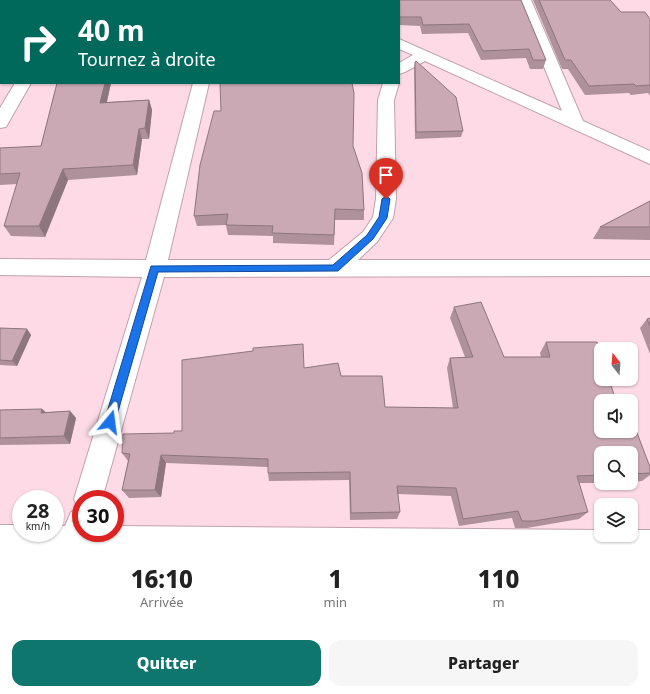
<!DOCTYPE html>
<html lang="fr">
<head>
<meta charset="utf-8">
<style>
  :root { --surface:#fff; --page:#f6f6f6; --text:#222; --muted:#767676; --accent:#0f766e }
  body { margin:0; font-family:"Noto Sans",sans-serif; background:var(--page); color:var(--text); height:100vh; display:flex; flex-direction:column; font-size:15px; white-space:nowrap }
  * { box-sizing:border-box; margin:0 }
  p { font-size:13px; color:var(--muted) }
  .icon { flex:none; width:22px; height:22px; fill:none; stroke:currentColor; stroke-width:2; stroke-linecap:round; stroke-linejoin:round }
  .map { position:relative; height:554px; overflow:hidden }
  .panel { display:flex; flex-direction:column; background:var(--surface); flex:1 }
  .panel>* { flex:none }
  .guide { position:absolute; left:0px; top:0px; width:400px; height:84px; box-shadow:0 1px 3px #0004; background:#00695c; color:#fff; overflow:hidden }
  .needle { width:26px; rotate:343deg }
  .fabs { position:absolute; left:594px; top:342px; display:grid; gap:8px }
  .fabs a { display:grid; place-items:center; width:44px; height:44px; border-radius:8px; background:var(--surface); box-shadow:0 1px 3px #0004; font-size:20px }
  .speed { position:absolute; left:12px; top:490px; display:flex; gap:8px; font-size:20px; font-weight:700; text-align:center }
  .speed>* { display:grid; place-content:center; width:52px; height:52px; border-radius:50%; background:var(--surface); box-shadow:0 1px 3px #0004; line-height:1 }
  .speed small { font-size:10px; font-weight:400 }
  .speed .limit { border:6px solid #d22; background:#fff; color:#111 }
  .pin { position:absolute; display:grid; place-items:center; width:34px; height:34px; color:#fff; margin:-41px -17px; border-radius:50% 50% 50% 0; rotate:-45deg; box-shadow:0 0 4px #0007 }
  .pin .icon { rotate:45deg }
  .me { position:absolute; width:44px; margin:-22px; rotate:16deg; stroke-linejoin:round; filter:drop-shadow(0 0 3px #0008) }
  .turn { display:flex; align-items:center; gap:14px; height:84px; padding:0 12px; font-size:18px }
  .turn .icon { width:52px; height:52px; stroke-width:2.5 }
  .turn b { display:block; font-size:28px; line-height:34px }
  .eta { display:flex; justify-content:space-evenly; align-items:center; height:68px; text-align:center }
  .eta b { font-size:24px; font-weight:800; line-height:28px }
  .action { display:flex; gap:8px; margin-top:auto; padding:8px 12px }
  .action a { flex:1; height:46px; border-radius:12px; background:var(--accent); color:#fff; font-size:16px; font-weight:800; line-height:46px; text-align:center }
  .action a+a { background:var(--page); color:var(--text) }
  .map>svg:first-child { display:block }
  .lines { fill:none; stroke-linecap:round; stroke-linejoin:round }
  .minor-casing { stroke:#c1a1ac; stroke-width:2 }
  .minor { fill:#fff; fill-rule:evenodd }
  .wall { fill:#ae919b }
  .shaded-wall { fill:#8d767e }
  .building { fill:#caa9b4; stroke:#8d767e }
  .route { fill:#1a73e8; stroke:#114b97 }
</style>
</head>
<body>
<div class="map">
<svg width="650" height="554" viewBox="0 0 650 554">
  <rect width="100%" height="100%" fill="#fddae6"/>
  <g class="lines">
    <g class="minor-casing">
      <g id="minor">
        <rect x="215" y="0" width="14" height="1"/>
        <polygon points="298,0 313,0 314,1 299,1"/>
        <rect x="356" y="0" width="14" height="1"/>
        <polygon points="517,0 531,0 583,121 650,151 650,164 425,61 405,72 399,74 399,63 413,55 399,49 399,39 562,111"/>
        <polygon points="15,83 31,83 6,127 0,128 0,108"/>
        <polygon points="193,83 209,83 168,260 329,260 363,232 373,217 376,199 378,100 383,83 399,83 394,100 396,199 393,218 377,242 358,260 650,260 650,276 164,277 102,499 81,499 81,533 115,533 115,526 601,530 601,535 631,535 631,530 650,530 650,554 0,554 0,525 21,525 21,533 55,533 55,525 65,526 71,512 78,509 74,499 142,277 0,275 0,259 146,260"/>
      </g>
    </g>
    <use href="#minor" class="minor"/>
  </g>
  <g class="wall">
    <polygon points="0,0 43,0 43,1 1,1 1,75 0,75"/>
    <polygon points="393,0 521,0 546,60 543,69 530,69 526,58 481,60 468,33 422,34 420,26 399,25 399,1 393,1"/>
    <polygon points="533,0 610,0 621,12 650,19 650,96 648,93 631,95 629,93 585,95 568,69 562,69"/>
    <polygon points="415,62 463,131 461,137 415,139 414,69"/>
    <polygon points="57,83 111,83 107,102 149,100 152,110 149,139 142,139 137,175 68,180 45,237 11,236 4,226 17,184 0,185 0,148 41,146"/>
    <polygon points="221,111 353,146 364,210 364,220 335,220 334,245 273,243 273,236 228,235 226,225 197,226 194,216"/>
    <polygon points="650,201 650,240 593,239 600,227"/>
    <polygon points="454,307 504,357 541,357 540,353 546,342 601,401 650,467 650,475 642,481 631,482 631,453 601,453 601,483 579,483 588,512 579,519 527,528 515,528 512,518 459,526 451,496 398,494 400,512 397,519 350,520 349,480 269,481 268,473 268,467 166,463 161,497 129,498 122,490 128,461 122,453 174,433 182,431 304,368 341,376 385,407 453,408 447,368 450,358 465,357 450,318"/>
    <polygon points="650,318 650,354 640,328 647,319"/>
    <polygon points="0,328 27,329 31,335 17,366 0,365"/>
    <polygon points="42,409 46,412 70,411 76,418 70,444 0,445 0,410"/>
  </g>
  <g class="shaded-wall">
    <polygon points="34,0 43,0 43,1 33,1"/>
    <polygon points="1,59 1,71 0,69 0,61"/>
    <polygon points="105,83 111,83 104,114 100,103"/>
    <polygon points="149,100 152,110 149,139 145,128"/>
    <polygon points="139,129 142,139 137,175 133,165"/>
    <polygon points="63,169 68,180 45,237 39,226"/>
    <polygon points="27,329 31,335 17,366 12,361"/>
    <polygon points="42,409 49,416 41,413"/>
    <polygon points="70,411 76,418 70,444 64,436"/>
    <polygon points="161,455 166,463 161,497 155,490"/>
  </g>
  <g class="building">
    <polygon points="0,0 34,0 33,1 1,1 1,59 0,61"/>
    <polygon points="88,0 192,0 192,1 87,1"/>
    <polygon points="394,0 521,0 546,60 533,60 529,49 483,51 469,24 423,25 421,17 399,17 399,1 394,1"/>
    <polygon points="539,0 610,0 621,12 645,12 650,19 650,85 636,86 634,84 589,86 571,60 565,60"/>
    <polygon points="416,61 456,97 463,131 416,132 415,62"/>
    <polygon points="57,83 105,83 100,103 149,100 145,128 139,129 133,165 63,169 39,226 4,226 20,173 0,174 0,148 41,146"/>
    <polygon points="220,83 352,83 354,93 353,146 362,173 364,210 335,209 334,235 272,233 273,226 226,225 228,214 194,216 200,165 214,111 221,111"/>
    <polygon points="650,201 650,227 600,227"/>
    <polygon points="481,302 504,357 550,357 546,342 597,342 601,355 601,379 609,379 616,401 601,401 601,431 631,431 631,417 650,467 650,473 631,474 631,453 601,453 601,475 577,476 588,512 534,521 522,521 518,511 463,519 456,488 397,486 400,512 351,513 350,472 268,473 268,459 161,455 155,490 122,490 130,454 122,453 123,434 174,433 174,431 182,431 182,360 253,351 253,348 303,344 304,368 338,363 341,376 382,376 385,407 458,408 450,358 473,357 454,307"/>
    <polygon points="650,318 650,326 647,319"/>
    <polygon points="0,328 27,329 12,361 0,360"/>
    <polygon points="42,409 41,413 70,411 64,436 0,438 0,410"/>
  </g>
  <polygon class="route" points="386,196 390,199 387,218 373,239 338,271 158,272 115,422 114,426 110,427 106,426 104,422 151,266 333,265 367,235 379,217 382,199"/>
</svg>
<div class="fabs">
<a><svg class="needle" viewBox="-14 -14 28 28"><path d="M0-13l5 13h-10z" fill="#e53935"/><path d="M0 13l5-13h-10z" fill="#767676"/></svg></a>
<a><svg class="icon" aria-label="sound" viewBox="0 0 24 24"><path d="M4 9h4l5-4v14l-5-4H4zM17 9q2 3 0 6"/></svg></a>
<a><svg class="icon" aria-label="search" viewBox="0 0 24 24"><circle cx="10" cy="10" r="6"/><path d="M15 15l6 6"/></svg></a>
<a><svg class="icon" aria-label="layers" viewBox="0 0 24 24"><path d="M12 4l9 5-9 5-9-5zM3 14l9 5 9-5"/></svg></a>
</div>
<div class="speed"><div>28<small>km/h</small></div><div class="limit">30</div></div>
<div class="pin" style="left:386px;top:199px;background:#d93025"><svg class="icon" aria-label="arrive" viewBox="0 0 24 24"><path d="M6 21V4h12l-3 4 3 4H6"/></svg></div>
<svg class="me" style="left:110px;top:422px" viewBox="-20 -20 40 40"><path d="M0-17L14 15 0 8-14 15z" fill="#1a73e8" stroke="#fff" stroke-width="4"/></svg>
<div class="guide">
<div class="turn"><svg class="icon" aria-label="right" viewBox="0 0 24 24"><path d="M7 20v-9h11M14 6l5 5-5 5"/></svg><div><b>40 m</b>Tournez à droite</div></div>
</div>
</div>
<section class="panel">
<div class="eta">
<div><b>16:10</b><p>Arrivée</p></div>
<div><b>1</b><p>min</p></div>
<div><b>110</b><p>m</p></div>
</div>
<div class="action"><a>Quitter</a><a>Partager</a></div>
</section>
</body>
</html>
